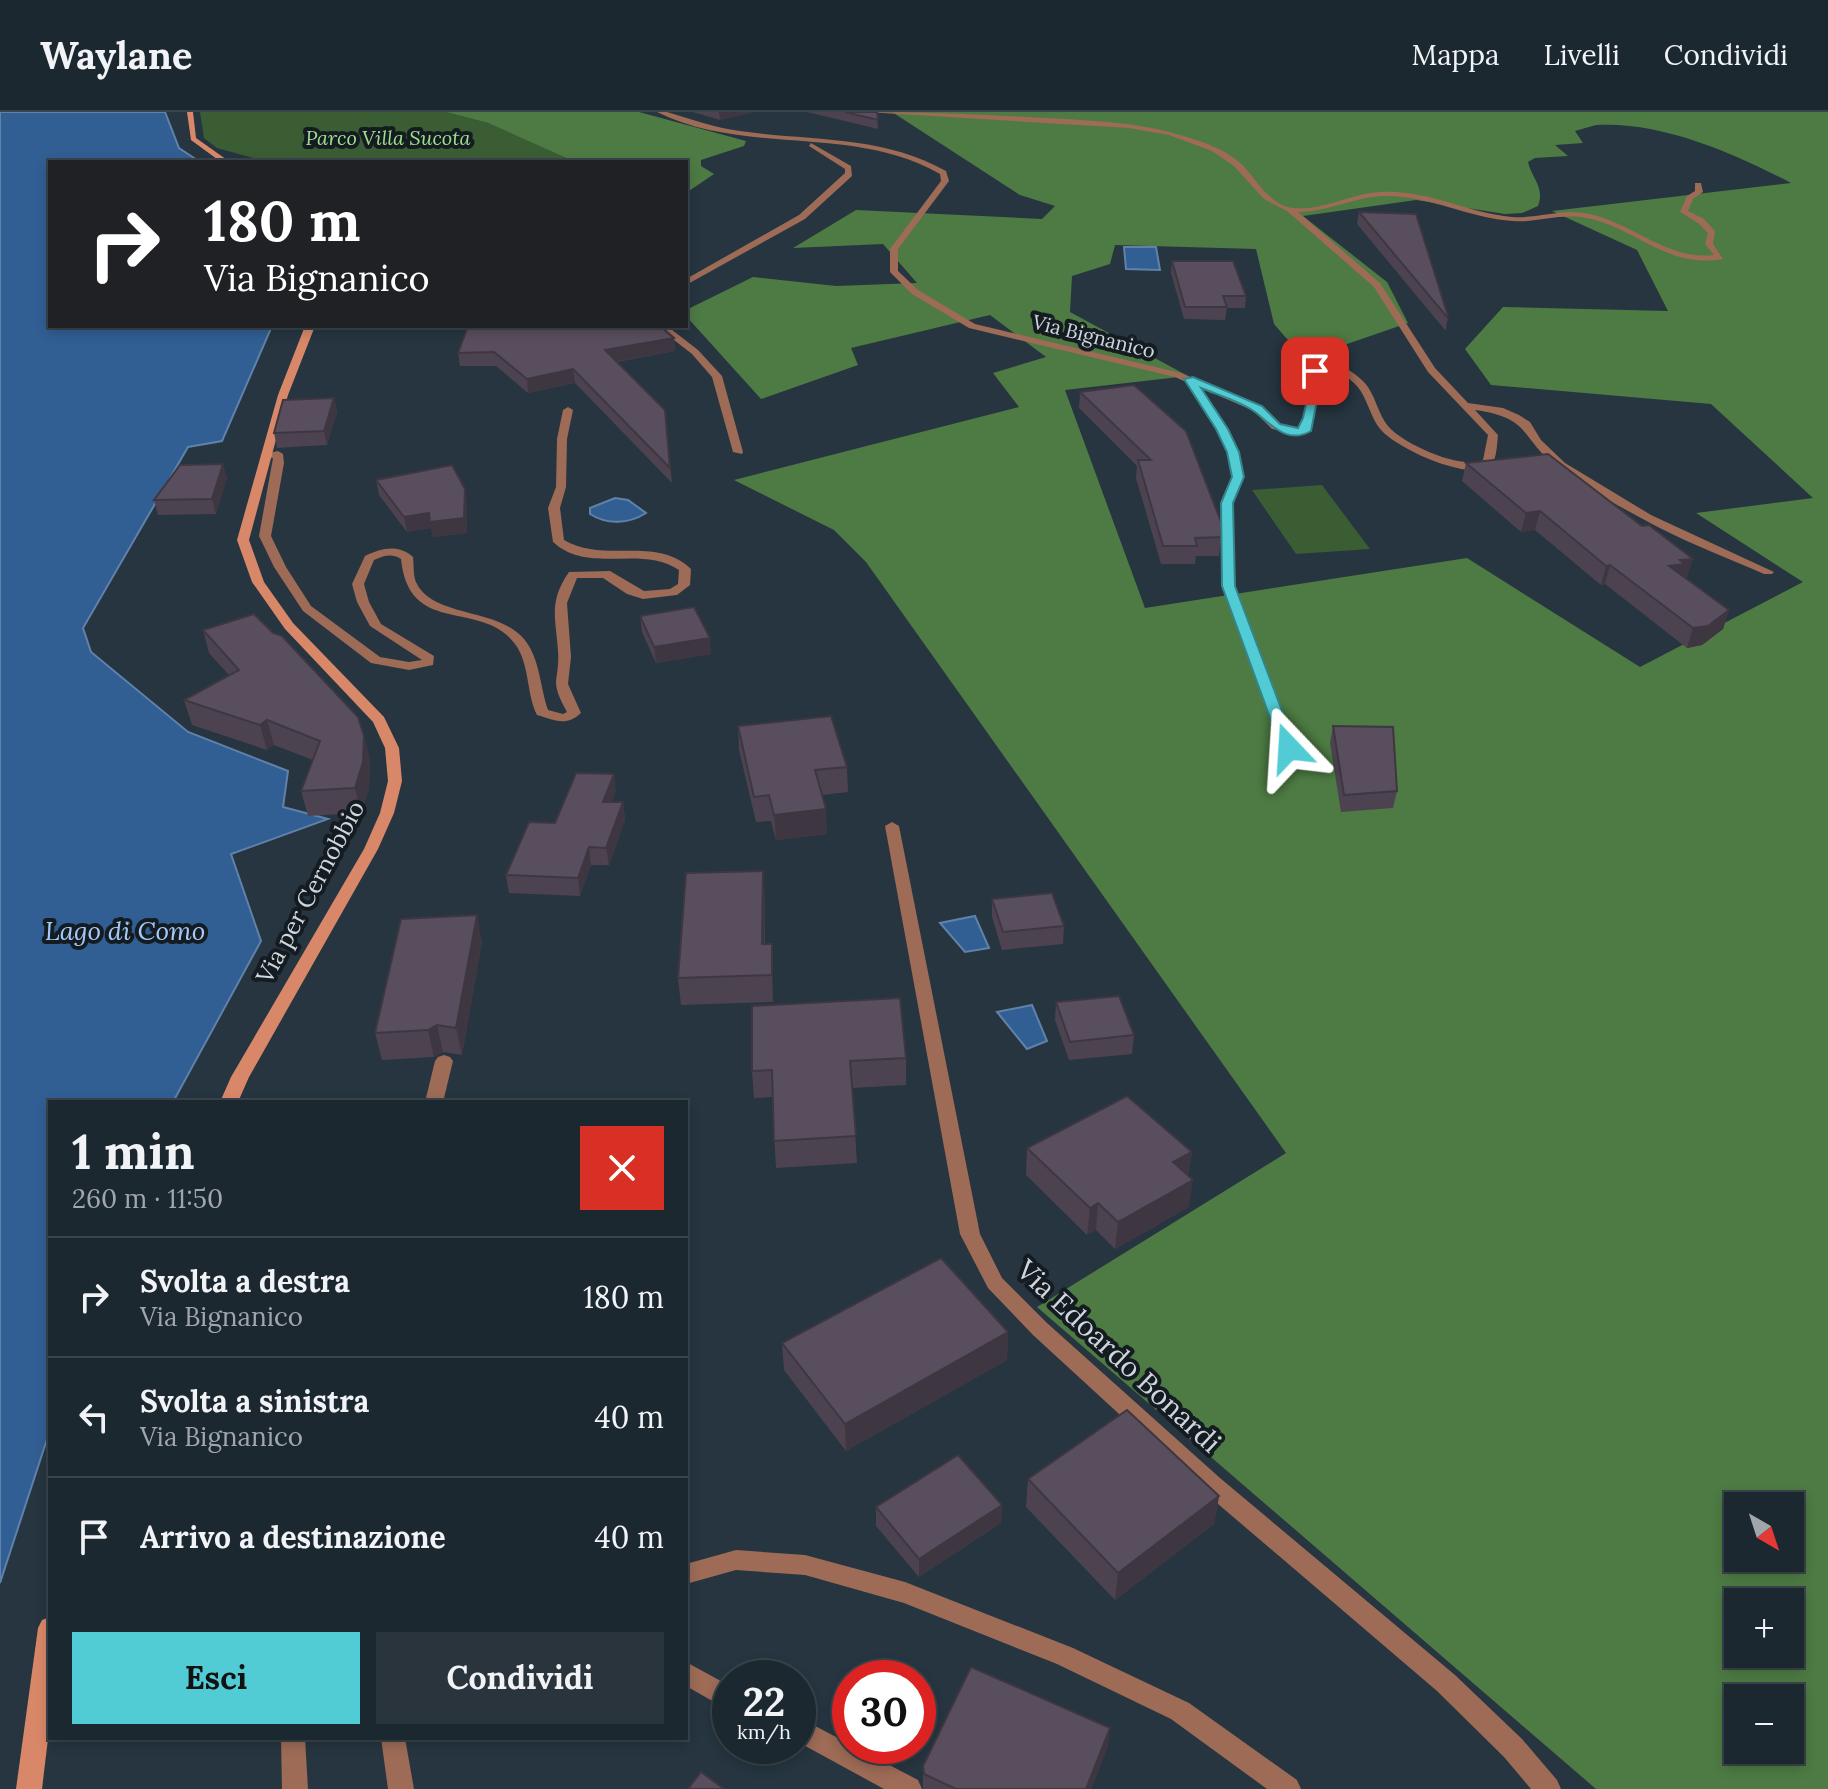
<!DOCTYPE html>
<html lang="it">
<head>
<meta charset="utf-8">
<style>
  :root { --surface:#1c2830; --page:#29343c; --text:#f1f3f6; --muted:#a0a6ab; --line:#3a444c; --accent:#51ccd4 }
  body { margin:0; font-family:Lora,serif; background:var(--page); color:var(--text); height:100vh; display:flex; flex-direction:column; font-size:30px; white-space:nowrap }
  * { box-sizing:border-box; margin:0 }
  p { font-size:26px; color:var(--muted) }
  .icon { flex:none; width:44px; height:44px; fill:none; stroke:currentColor; stroke-width:2; stroke-linecap:round; stroke-linejoin:round }
  .map { position:relative; flex:1; overflow:hidden }
  .sheet { position:absolute; left:48px; top:988px; width:640px; height:640px; display:flex; flex-direction:column; background:var(--surface); border-radius:0px; box-shadow:0 4px 12px #0003,0 0 0 2px var(--line) }
  .sheet>* { flex:none }
  .top-card { position:absolute; left:48px; top:48px; width:640px; height:168px; border-radius:0px; box-shadow:0 4px 12px #0003,0 0 0 2px var(--line); background:#202124; color:#fff; overflow:hidden }
  .needle { width:52px; rotate:141deg }
  .buttons { position:absolute; left:1724px; top:1380px; display:grid; gap:16px }
  .buttons a { display:grid; place-items:center; width:80px; height:80px; border-radius:0px; background:var(--surface); box-shadow:0 4px 12px #0003,0 0 0 2px var(--line); font-size:40px }
  .speed { position:absolute; left:712px; top:1548px; display:flex; gap:16px; font-size:40px; font-weight:700; text-align:center }
  .speed>* { display:grid; place-content:center; width:104px; height:104px; border-radius:50%; background:var(--surface); box-shadow:0 4px 12px #0003,0 0 0 2px var(--line); line-height:1 }
  .speed small { font-size:20px; font-weight:400 }
  .speed .limit { border:12px solid #d22; background:#fff; color:#111 }
  .pin { position:absolute; display:grid; place-items:center; width:68px; height:68px; color:#fff; margin:-34px; border-radius:16px; box-shadow:0 4px 12px #0006 }
  .me { position:absolute; width:88px; margin:-44px; rotate:340deg; stroke-linejoin:round; filter:drop-shadow(0 0 6px #0008) }
  .turn { display:flex; align-items:center; gap:28px; height:168px; padding:0 24px; font-size:36px }
  .turn .icon { width:104px; height:104px; stroke-width:2.5 }
  .turn b { display:block; font-size:56px; line-height:68px }
  .round { display:grid; place-items:center; flex:none; width:84px; height:84px; border-radius:0px; background:var(--page) }
  .summary { display:flex; align-items:center; justify-content:space-between; height:136px; padding:0 24px }
  h1 { font-size:48px; font-weight:700; line-height:60px }
  .button { display:flex; gap:16px; margin-top:auto; padding:16px 24px }
  .button a { flex:1; height:92px; border-radius:0px; background:var(--accent); color:#111; font-size:32px; font-weight:700; line-height:92px; text-align:center }
  .button a+a { background:var(--page); color:var(--text) }
  ul { padding:0; list-style:none }
  li { display:flex; align-items:center; gap:24px; height:120px; padding:0 24px; border-top:2px solid var(--line) }
  li div { flex:1 }
  li b { display:block; font-size:30px }
  li em { font-style:normal }
  header { display:flex; align-items:center; gap:48px; box-sizing:border-box; height:112px; padding:0 40px; background:var(--surface); border-bottom:2px solid var(--line) }
  header strong { font-size:38px }
  nav { display:flex; gap:44px; margin-inline-start:auto; font-size:28px }
  .map>svg:first-child { display:block }
  .green { fill:#3b5d34 }
  .forest { fill:#4d7b43; fill-rule:evenodd }
  .water { fill:#315e93; stroke:#6082aa; stroke-width:2 }
  .lines { fill:none; stroke-linecap:round; stroke-linejoin:round }
  .minor { fill:#9d6b56; fill-rule:evenodd }
  .secondary { fill:#d88868; fill-rule:evenodd }
  .wall { fill:#4d4350 }
  .shaded-wall { fill:#3e3741 }
  .building { fill:#594e5d; stroke:#3e3741; stroke-width:2 }
  .route { fill:#51ccd4; stroke:#35858a; stroke-width:2 }
  .labels { text-anchor:middle; dominant-baseline:central; stroke-width:8; stroke-linejoin:round; paint-order:stroke }
  .far-park-label { font-size:20px; font-style:italic; fill:#9ddf8e; stroke:#151c21 }
  .far-street-label { font-size:20px; fill:#ced7de; stroke:#151c21 }
  .street-label { font-size:24px; fill:#ced7de; stroke:#151c21 }
  .water-label { font-size:26px; font-style:italic; fill:#a4caf8; stroke:#151c21 }
  .near-street-label { font-size:28px; fill:#ced7de; stroke:#151c21 }
</style>
</head>
<body>
<header>
<strong>Waylane</strong>
<nav><a>Mappa</a><a>Livelli</a><a>Condividi</a></nav>
</header>
<div class="map">
<svg width="1828" height="1677" viewBox="0 0 1828 1677">
  <rect width="100%" height="100%" fill="#263540"/>
  <g class="green">
    <polygon points="200,0 446,0 488,11 575,50 268,50 217,36 204,26"/>
    <polygon points="1322,373 1370,437 1296,442 1252,378"/>
  </g>
  <g class="forest">
    <polygon points="446,0 639,0 746,29 744,34 701,48 701,54 714,62 686,81 686,50 575,50 488,11"/>
    <path d="M892,0H1828V1677H1596L1037,1195L1286,1041L866,450L834,418L734,368L1019,295L993,261L1046,245L990,203L851,236L858,253L761,287L686,204V198L753,165L836,174L917,171L883,132L793,136L856,98L1042,107L1055,94L1020,83ZM1596,13C1661,9 1734,41 1791,71L1552,99L1637,138L1668,199L1503,195L1465,237L1491,273L1711,292L1813,386L1696,401L1803,470L1640,555L1467,446L1145,496L1065,278L1188,264L1070,200L1072,164L1110,152L1115,133L1256,137L1274,212L1287,227L1302,237L1321,241L1408,211L1387,170L1303,104L1416,88L1505,102L1522,101L1538,94C1545,75 1532,67 1528,50L1535,46L1568,44L1555,33L1583,31L1575,19ZM1738,1394H1790V1446H1738ZM1738,1490H1790V1542H1738ZM1738,1586H1790V1638H1738Z"/>
  </g>
  <g class="water">
    <polygon points="0,0 165,0 179,36 200,50 50,50 50,214 272,214 222,329 188,335 83,516 91,540 188,620 288,659 283,695 328,707 231,742 261,829 173,990 50,990 50,1318 0,1471"/>
    <polygon points="1124,135 1156,135 1160,158 1126,157"/>
    <path d="M615,386L628,388L646,401C629,412 607,413 590,402V396Z"/>
    <polygon points="975,804 989,836 965,840 940,811"/>
    <polygon points="1032,893 1047,929 1027,937 997,900"/>
  </g>
  <g class="lines">
    <g class="minor">
      <path d="M657,0H667C691,7 715,16 740,19C809,29 883,23 946,59L949,69L898,137V159L918,178L975,212L1181,261L1262,295L1279,313L1299,317L1302,315L1312,264L1311,261L1283,246L1281,241C1302,229 1356,257 1368,275C1376,287 1379,303 1388,314C1403,332 1461,358 1483,348L1488,323L1428,260L1374,175L1287,99L1264,87L1234,54L1212,39L1169,23L1129,16L866,0C926,0 987,3 1047,6C1096,9 1143,10 1190,26C1207,31 1225,38 1239,50C1256,64 1267,93 1293,96C1323,99 1352,81 1381,80C1427,77 1467,101 1512,105C1536,107 1560,97 1584,101C1630,108 1666,149 1714,143L1705,132L1708,121L1698,111L1680,100L1687,84L1695,79V71H1701L1703,80L1693,87L1688,99L1704,107L1715,119L1713,132L1723,147C1666,157 1636,115 1586,106C1561,101 1537,111 1513,109C1468,106 1427,82 1381,84C1353,86 1326,100 1298,100L1380,171L1435,256L1468,291L1503,296L1519,303L1530,310L1541,328L1565,351L1651,403L1774,460L1772,462H1764C1723,444 1680,428 1641,406C1613,391 1582,374 1557,355C1519,325 1532,306 1475,298L1498,323C1497,331 1497,347 1491,353C1470,371 1397,336 1382,319C1369,305 1368,284 1354,271C1338,256 1313,245 1292,243L1318,257L1322,264L1312,316L1304,322L1272,317L1254,299L1201,276L1238,340L1243,365L1232,391L1234,474L1296,636L1294,639H1284L1222,474V391L1233,365L1228,340L1217,317L1188,271L1175,265L969,216L912,182L890,160V137L941,69L940,62C854,12 745,44 657,0Z"/>
      <polygon points="811,31 851,54 852,64 805,107 686,173 686,167 799,103 845,61 845,57 809,34"/>
      <polygon points="656,214 667,214 698,238 722,264 743,340 742,342 733,340 712,265 692,242"/>
      <path d="M568,295L573,298L567,327L566,375L560,396L564,428C604,452 656,423 691,457L690,473L677,483L643,487L627,482L603,466H577L567,491L571,545L568,572L581,601C566,615 555,608 537,603C526,581 530,552 515,532C481,486 409,526 401,447C391,441 384,444 374,448L364,472L369,490L381,512L434,544L433,553L409,558L371,551L303,499L274,455L259,424L273,346H265L260,343L278,339L283,342L284,351L271,424L286,455L311,494L380,545L409,550L422,548L370,514L357,490L352,472L365,444C382,436 398,432 413,445C414,453 413,463 416,470C432,506 497,495 524,527C540,546 540,575 548,598L563,602L567,600C548,566 560,571 558,539C556,507 548,490 569,460L610,459L644,479L670,477L678,472L679,458C641,432 589,463 553,430L548,396L556,375L557,327L563,298Z"/>
      <polygon points="892,710 899,714 980,1122 1002,1166 1047,1211 1220,1366 1455,1563 1522,1627 1557,1668 1561,1677 1531,1677 1504,1645 1437,1579 1204,1380 1033,1223 988,1176 960,1122 885,714"/>
      <polygon points="444,943 450,945 453,949 443,990 425,990 435,949 438,945"/>
      <polygon points="736,1438 805,1443 905,1470 1073,1536 1189,1591 1297,1668 1301,1677 1267,1677 1171,1607 1057,1552 904,1491 805,1463 736,1458 686,1472 686,1452"/>
      <polygon points="686,1550 730,1574 730,1599 686,1574"/>
      <polygon points="798,1605 918,1668 922,1677 884,1677 798,1630"/>
      <polygon points="281,1626 305,1626 308,1677 282,1677"/>
      <polygon points="381,1626 405,1626 414,1677 388,1677"/>
    </g>
    <g class="secondary">
      <polygon points="187,0 193,0 196,26 230,50 221,50 191,28"/>
      <polygon points="305,214 315,214 288,283 249,428 264,470 293,511 384,605 399,636 402,669 394,701 378,737 249,965 238,990 220,990 231,965 364,737 380,701 388,669 385,636 373,610 285,517 252,470 237,428 278,283"/>
      <polygon points="50,1505 50,1610 42,1677 16,1677 38,1516 42,1508"/>
    </g>
  </g>
  <g class="wall">
    <polygon points="693,0 754,0 720,8"/>
    <polygon points="807,0 877,0 878,17"/>
    <polygon points="1359,100 1448,204 1446,217 1445,218 1357,112"/>
    <polygon points="1172,149 1246,184 1245,196 1227,196 1225,208 1184,207 1171,161"/>
    <polygon points="674,226 675,239 617,250 665,298 672,371 575,271 528,281 496,254 460,254 458,241"/>
    <polygon points="1134,273 1221,425 1219,444 1196,444 1195,452 1161,452 1136,366 1137,354 1079,296 1080,280"/>
    <polygon points="334,286 337,300 327,333 277,336 274,321"/>
    <polygon points="1466,351 1687,466 1686,466 1729,498 1723,517 1702,533 1687,536 1605,472 1601,473 1535,418 1521,420 1462,369"/>
    <polygon points="227,366 216,402 158,403 154,388"/>
    <polygon points="376,368 467,392 467,421 433,425 431,416 407,420 379,383"/>
    <polygon points="640,504 711,542 656,551 642,520"/>
    <polygon points="203,518 364,624 370,648 369,676 361,701 308,704 301,679 313,648 274,633 267,638 192,613 184,588 229,563 209,541"/>
    <polygon points="738,614 847,655 848,680 822,683 827,722 776,728 771,709 756,710 739,638"/>
    <polygon points="1333,614 1397,679 1393,696 1341,700 1330,631"/>
    <polygon points="616,679 612,690 623,690 625,708 609,753 591,753 580,784 509,781 506,763 555,711"/>
    <polygon points="765,785 765,832 772,832 773,890 681,893 678,866"/>
    <polygon points="992,787 1064,814 1063,832 1002,838 992,805"/>
    <polygon points="482,830 462,943 443,940 434,945 382,948 375,921"/>
    <polygon points="1056,890 1134,923 1132,942 1069,948 1055,908"/>
    <polygon points="752,894 906,946 906,973 852,976 857,1051 776,1056 772,985 754,986 752,959"/>
    <polygon points="1027,1036 1192,1040 1188,1064 1189,1095 1115,1137 1096,1118 1087,1123 1026,1063"/>
    <polygon points="1008,1220 1007,1248 846,1339 784,1258 782,1231"/>
    <polygon points="1028,1367 1219,1384 1214,1412 1115,1488 1026,1395"/>
    <polygon points="1002,1393 1001,1411 919,1465 876,1414 876,1395"/>
    <polygon points="1108,1634 1091,1677 923,1677 923,1654"/>
  </g>
  <g class="shaded-wall">
    <polygon points="719,0 754,0 720,8"/>
    <polygon points="674,226 675,239 607,251 605,238"/>
    <polygon points="573,257 575,271 528,281 527,267"/>
    <polygon points="334,286 337,300 327,333 324,319"/>
    <polygon points="223,352 227,366 216,402 212,387"/>
    <polygon points="465,377 467,392 467,421 433,425 431,416 407,420 404,405 429,401"/>
    <polygon points="1540,399 1535,418 1521,420 1526,401"/>
    <polygon points="1693,447 1687,466 1680,467 1669,454 1680,448"/>
    <polygon points="1610,453 1605,472 1601,473 1606,454"/>
    <polygon points="1729,498 1723,517 1702,533 1687,536 1693,516"/>
    <polygon points="710,526 711,542 656,551 654,535"/>
    <polygon points="267,608 274,633 267,638 260,613"/>
    <polygon points="364,624 370,648 369,676 361,701 355,676"/>
    <polygon points="614,662 616,679 605,707 603,690"/>
    <polygon points="623,690 625,708 609,753 606,736"/>
    <polygon points="826,697 827,722 776,728 774,703"/>
    <polygon points="589,735 591,753 580,784 578,766"/>
    <polygon points="763,759 765,785 764,858 762,832"/>
    <polygon points="477,803 482,830 462,943 456,916"/>
    <polygon points="772,832 773,858 773,890 772,863"/>
    <polygon points="437,913 443,940 434,945 428,918"/>
    <polygon points="1192,1040 1188,1068 1173,1050"/>
    <polygon points="1193,1068 1189,1095 1115,1137 1118,1110"/>
    <polygon points="1098,1091 1096,1118 1087,1123 1090,1096"/>
    <polygon points="1008,1220 1007,1248 846,1339 845,1312"/>
    <polygon points="1219,1384 1214,1412 1115,1488 1118,1461"/>
    <polygon points="1002,1393 1001,1411 919,1465 919,1447"/>
    <polygon points="1110,1616 1108,1634 1091,1677 1086,1677"/>
  </g>
  <g class="building">
    <polygon points="845,0 877,0 878,8"/>
    <polygon points="1359,100 1416,102 1448,204 1447,205"/>
    <polygon points="1172,149 1233,149 1246,184 1223,184 1227,195 1185,195"/>
    <polygon points="468,214 660,214 674,226 605,238 665,298 670,356 573,257 527,267 494,240 458,241"/>
    <polygon points="1134,273 1186,319 1221,410 1221,425 1195,426 1197,434 1163,434 1138,348 1151,348 1080,280"/>
    <polygon points="334,286 324,319 274,321 283,288"/>
    <polygon points="1548,342 1642,414 1649,413 1693,447 1680,448 1685,452 1669,454 1729,498 1708,514 1693,516 1610,453 1606,454 1540,399 1526,401 1466,351"/>
    <polygon points="223,352 212,387 154,388 180,353"/>
    <polygon points="452,353 465,377 464,406 430,410 429,401 404,405 376,368"/>
    <polygon points="694,495 710,526 654,535 640,504"/>
    <polygon points="254,502 273,521 282,524 358,605 364,624 363,650 355,676 301,679 320,629 267,608 260,613 184,588 239,558 203,518"/>
    <polygon points="831,604 847,655 815,658 826,697 774,703 769,683 754,685 738,614"/>
    <polygon points="1333,614 1393,615 1397,679 1344,683"/>
    <polygon points="576,661 614,662 603,690 623,690 606,736 589,735 578,766 506,763 529,710 555,711"/>
    <polygon points="763,759 762,832 772,832 772,863 678,866 686,761"/>
    <polygon points="1052,781 1064,814 1003,820 992,787"/>
    <polygon points="477,803 456,916 437,913 428,918 375,921 401,807"/>
    <polygon points="1119,884 1134,923 1070,930 1056,890"/>
    <polygon points="900,886 906,946 850,949 856,1024 774,1029 772,958 752,959 752,894"/>
    <polygon points="1127,984 1192,1040 1173,1050 1193,1068 1118,1110 1098,1091 1090,1096 1027,1036"/>
    <polygon points="941,1146 1008,1220 845,1312 782,1231"/>
    <polygon points="1127,1298 1219,1384 1118,1461 1028,1367"/>
    <polygon points="958,1343 1002,1393 919,1447 876,1395"/>
    <polygon points="971,1555 1110,1616 1086,1677 956,1677 924,1662 923,1654"/>
    <polygon points="701,1660 724,1677 688,1677"/>
  </g>
  <path class="route" d="M1315,255L1322,264L1311,319C1287,333 1271,312 1255,300C1240,289 1218,283 1201,276L1228,317L1239,340L1244,365L1233,391L1235,474L1296,636L1289,641L1281,636L1222,474L1221,391L1232,365L1227,340L1216,317L1184,267L1193,265L1262,294L1280,312L1298,316L1303,306L1312,264L1310,259Z"/>
  <g class="labels">
    <g class="far-park-label">
      <text x="388" y="25">Parco Villa Sucota</text>
    </g>
    <g class="far-street-label">
      <text transform="translate(1094 224) rotate(14)">Via Bignanico</text>
    </g>
    <g class="street-label">
      <text transform="translate(310 780) rotate(-62)">Via per Cernobbio</text>
    </g>
    <g class="water-label">
      <text x="125" y="818">Lago di Como</text>
    </g>
    <g class="near-street-label">
      <text transform="translate(1119 1244) rotate(43)">Via Edoardo Bonardi</text>
    </g>
  </g>
</svg>
<div class="buttons">
<a><svg class="needle" viewBox="-14 -14 28 28"><path d="M0-13l5 13h-10z" fill="#e53935"/><path d="M0 13l5-13h-10z" fill="#a0a6ab"/></svg></a>
<a>+</a>
<a>−</a>
</div>
<div class="speed"><div>22<small>km/h</small></div><div class="limit">30</div></div>
<div class="pin" style="left:1315px;top:259px;background:#d93025"><svg class="icon" aria-label="arrive" viewBox="0 0 24 24"><path d="M6 21V4h12l-3 4 3 4H6"/></svg></div>
<svg class="me" style="left:1289px;top:636px" viewBox="-20 -20 40 40"><path d="M0-17L14 15 0 8-14 15z" fill="#51ccd4" stroke="#fff" stroke-width="4"/></svg>
<div class="top-card">
<div class="turn"><svg class="icon" aria-label="right" viewBox="0 0 24 24"><path d="M7 20v-9h11M14 6l5 5-5 5"/></svg><div><b>180 m</b>Via Bignanico</div></div>
</div>
<section class="sheet">
<div class="summary"><div><h1>1 min</h1><p>260 m · 11:50</p></div><a class="round" style="background:#d93025;color:#fff"><svg class="icon" aria-label="close" viewBox="0 0 24 24"><path d="M6 6l12 12M18 6L6 18"/></svg></a></div>
<ul>
<li><svg class="icon" aria-label="right" viewBox="0 0 24 24"><path d="M7 20v-9h11M14 6l5 5-5 5"/></svg><div><b>Svolta a destra</b><p>Via Bignanico</p></div><em>180 m</em></li>
<li><svg class="icon" aria-label="left" viewBox="0 0 24 24"><path d="M17 20v-9H6M10 6l-5 5 5 5"/></svg><div><b>Svolta a sinistra</b><p>Via Bignanico</p></div><em>40 m</em></li>
<li><svg class="icon" aria-label="arrive" viewBox="0 0 24 24"><path d="M6 21V4h12l-3 4 3 4H6"/></svg><div><b>Arrivo a destinazione</b></div><em>40 m</em></li>
</ul>
<div class="button"><a>Esci</a><a>Condividi</a></div>
</section>
</div>
</body>
</html>
